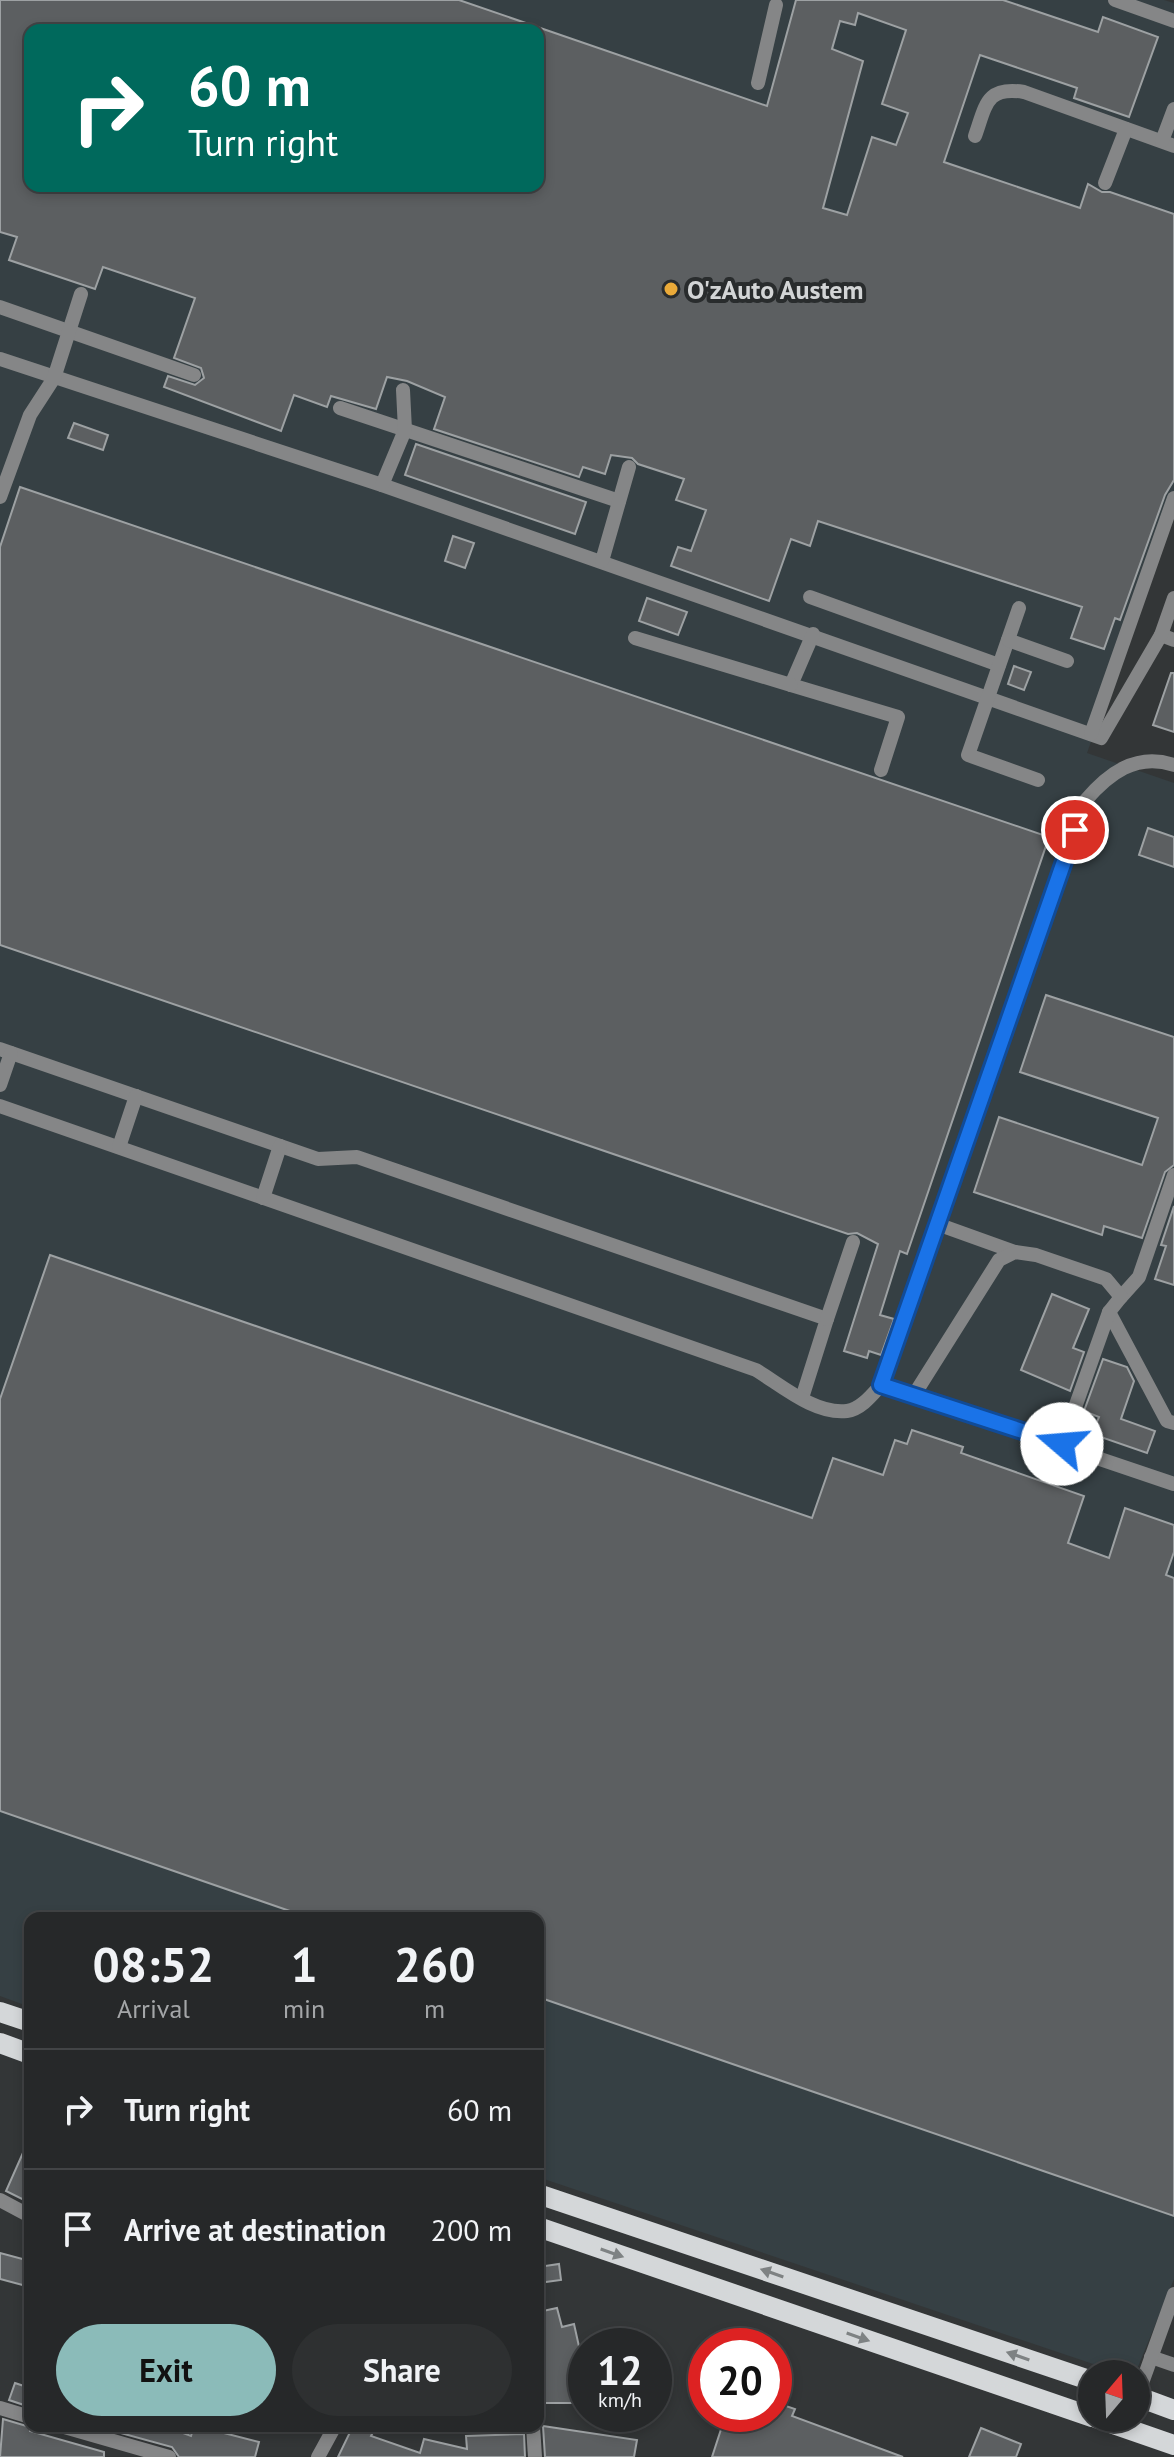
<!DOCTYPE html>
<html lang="en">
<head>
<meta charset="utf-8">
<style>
  :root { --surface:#262829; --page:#2e3031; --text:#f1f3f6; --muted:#a4a6a8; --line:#424446; --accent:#8bbbb9 }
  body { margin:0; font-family:"PT Sans",sans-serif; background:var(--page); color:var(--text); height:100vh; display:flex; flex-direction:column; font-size:30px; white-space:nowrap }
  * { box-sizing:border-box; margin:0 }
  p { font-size:26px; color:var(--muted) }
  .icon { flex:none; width:44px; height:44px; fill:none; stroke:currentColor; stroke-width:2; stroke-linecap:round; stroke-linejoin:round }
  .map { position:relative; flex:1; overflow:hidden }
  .panel { position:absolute; left:24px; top:1912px; width:520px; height:520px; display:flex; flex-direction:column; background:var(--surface); border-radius:16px; box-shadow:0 4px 12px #0003,0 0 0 2px var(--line) }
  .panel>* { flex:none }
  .guide { position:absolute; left:24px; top:24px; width:520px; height:168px; border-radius:16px; box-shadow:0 4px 12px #0003,0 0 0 2px var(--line); background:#00695c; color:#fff; overflow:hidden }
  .needle { width:52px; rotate:19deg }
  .controls { position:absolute; left:1078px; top:2360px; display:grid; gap:16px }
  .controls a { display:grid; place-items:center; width:72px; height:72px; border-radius:50%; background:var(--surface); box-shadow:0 4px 12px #0003,0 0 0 2px var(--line); font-size:40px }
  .speed { position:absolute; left:568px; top:2328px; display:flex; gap:16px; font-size:40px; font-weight:700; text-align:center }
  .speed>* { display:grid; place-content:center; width:104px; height:104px; border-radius:50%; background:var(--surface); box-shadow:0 4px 12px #0003,0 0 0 2px var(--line); line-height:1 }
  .speed small { font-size:20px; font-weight:400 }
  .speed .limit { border:12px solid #d22; background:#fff; color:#111 }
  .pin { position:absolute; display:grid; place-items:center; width:68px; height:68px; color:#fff; margin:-34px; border:4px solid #fff; border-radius:50%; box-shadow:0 2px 8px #0007 }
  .me { position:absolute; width:88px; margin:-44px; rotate:288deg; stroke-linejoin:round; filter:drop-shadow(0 0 6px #0008) }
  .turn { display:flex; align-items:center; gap:28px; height:168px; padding:0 32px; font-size:36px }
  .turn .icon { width:104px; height:104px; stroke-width:2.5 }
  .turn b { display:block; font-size:56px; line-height:68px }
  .eta { display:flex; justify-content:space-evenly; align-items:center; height:136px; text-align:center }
  .eta b { font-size:48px; font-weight:600; line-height:56px }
  .primary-button { display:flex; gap:16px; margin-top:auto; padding:16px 32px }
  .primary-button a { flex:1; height:92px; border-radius:48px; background:var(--accent); color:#111; font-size:32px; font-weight:600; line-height:92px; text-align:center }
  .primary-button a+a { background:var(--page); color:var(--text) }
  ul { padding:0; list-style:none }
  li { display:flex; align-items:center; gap:24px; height:120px; padding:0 32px; border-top:2px solid var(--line) }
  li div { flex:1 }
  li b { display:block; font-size:30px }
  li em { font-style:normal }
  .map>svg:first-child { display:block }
  .built { fill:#364044; fill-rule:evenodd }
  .building { fill:#5c5f61; stroke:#9da1a3; stroke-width:2; fill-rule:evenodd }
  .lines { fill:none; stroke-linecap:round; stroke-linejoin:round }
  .minor { stroke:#858687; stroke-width:14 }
  .major { stroke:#d4d7d9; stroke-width:20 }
  .oneway { fill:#7e8283 }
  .route-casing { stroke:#114b97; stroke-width:20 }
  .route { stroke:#1a73e8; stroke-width:14 }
  .poi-dot { fill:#eaaa39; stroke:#292c2d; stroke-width:3 }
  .labels { text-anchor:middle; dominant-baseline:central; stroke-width:8; stroke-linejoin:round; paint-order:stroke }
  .poi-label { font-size:26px; font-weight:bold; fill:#d3d5d6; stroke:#292c2d; text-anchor:start }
</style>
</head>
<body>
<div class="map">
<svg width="1174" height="2457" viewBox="0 0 1174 2457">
  <rect width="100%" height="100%" fill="#333637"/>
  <path class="built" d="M0,0H1164L1174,3V508L1087,753L1174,783V2279L1135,2374H1123L538,2177V1918H30V2007L0,1996ZM30,30H538V186H30Z"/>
  <g class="building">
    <path d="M0,0H459L767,106L796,0H1003L1098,32L1103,17L1158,37L1129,117L1074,98L1077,88L980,55L944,162L1080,208L1088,184L1102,192H1110L1174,214V480L1165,495L1120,620L1115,618L1104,649L1071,638L1082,607L818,521L810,546L791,539L769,601L671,566L678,547L691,551L706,510L676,500L684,479L638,464L632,458L611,455L605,474L583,467L579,477L434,429L445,397L407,381L387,377L376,409L331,396L327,407L294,395L281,431L164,387L168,376L195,385L204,378L201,368L174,358L195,298L103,267L95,289L9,260L17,237L0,232ZM858,13L906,30L882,104L908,113L896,145L872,137L847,215L823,208L863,61L832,49L840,21L855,25ZM538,29V186H30V30Z"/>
    <polygon points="74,423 108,435 103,450 68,438"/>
    <polygon points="416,444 586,502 575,534 405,475"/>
    <polygon points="20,487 1049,837 907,1254 900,1251 880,1315 894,1319 881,1355 869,1351 867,1358 844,1351 878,1244 857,1233 848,1234 0,945 0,547"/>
    <polygon points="453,536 474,543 465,568 445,561"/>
    <polygon points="647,598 687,612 678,635 639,621"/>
    <polygon points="1014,666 1031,672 1024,690 1008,684"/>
    <polygon points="1171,673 1174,673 1174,732 1153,725"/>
    <polygon points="1148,828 1174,837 1174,867 1139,855"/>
    <polygon points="1046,995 1174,1037 1174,1165 1165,1172 1142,1238 1104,1226 1102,1235 974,1192 999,1117 1142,1165 1158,1118 1020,1072"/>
    <polygon points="1174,1206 1174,1285 1155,1279 1166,1246 1161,1245"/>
    <polygon points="50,1255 812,1518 833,1458 883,1475 895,1440 907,1444 912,1430 963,1447 961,1453 1084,1496 1068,1543 1109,1558 1125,1508 1174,1525 1174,1552 1166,1575 1174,1578 1174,2216 538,1997 538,1918 310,1918 0,1811 0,1399"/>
    <polygon points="1052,1294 1089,1309 1073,1348 1084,1352 1070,1391 1021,1370"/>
    <polygon points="1103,1359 1127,1367 1134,1381 1121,1419 1155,1431 1147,1453 1092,1434 1099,1417 1084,1411"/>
    <polygon points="30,2137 30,2203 6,2191"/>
    <polygon points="0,2253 30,2261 30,2287 0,2279"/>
    <polygon points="559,2264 561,2280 538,2283 538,2267"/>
    <polygon points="557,2308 562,2327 574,2324 582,2360 586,2360 586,2403 540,2403 538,2312"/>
    <polygon points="15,2383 30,2388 30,2407 9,2400"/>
    <polygon points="774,2402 795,2409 792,2416 903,2457 712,2457 726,2414 774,2414"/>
    <polygon points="3,2419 30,2427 30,2431 104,2452 104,2457 0,2457"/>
    <polygon points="118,2426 164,2426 191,2436 194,2426 222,2426 220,2432 259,2442 255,2457 179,2457 172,2447 117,2432"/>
    <polygon points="353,2426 376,2426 371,2436 420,2453 424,2439 467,2449 466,2436 524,2434 525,2457 338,2457"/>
    <polygon points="543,2426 637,2440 634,2457 545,2457"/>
    <polygon points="981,2428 1021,2444 1016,2457 969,2457"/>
  </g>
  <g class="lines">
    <g class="minor">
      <polyline points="1115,0 1174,21"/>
      <polyline points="758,83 776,5"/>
      <path d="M975,136C986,105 986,86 1024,92L1174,146"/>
      <polyline points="1162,141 1174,109"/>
      <polyline points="1105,183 1126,129"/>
      <polyline points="0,307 194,375"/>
      <polyline points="0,359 382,485 1101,738 1161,635 1174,640"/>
      <polyline points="340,408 619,501"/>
      <polyline points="382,485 405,430 403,390"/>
      <polyline points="0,497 30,415 54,378 81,294"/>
      <polyline points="602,561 629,467"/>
      <polyline points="810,597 999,665"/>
      <polyline points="1019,608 968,755 1038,780"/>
      <polyline points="813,634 791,685 898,717 881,770"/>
      <polyline points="1161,635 1174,598"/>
      <polyline points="635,638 791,685"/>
      <polyline points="1008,640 1067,661"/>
      <polyline points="1091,734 1174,498"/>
      <polyline points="0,1049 318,1159 357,1157 827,1319 802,1398"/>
      <polyline points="0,1085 11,1053"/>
      <path d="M0,1106L756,1370C781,1385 815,1415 847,1411C861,1409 872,1395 881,1385L1085,801C1108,774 1136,752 1174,765"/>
      <polyline points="119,1147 136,1096"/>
      <polyline points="263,1198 280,1146"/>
      <polyline points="937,1224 1015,1252"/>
      <polyline points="1121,1297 1139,1277 1174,1175"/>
      <polyline points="1109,1312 1167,1421 1174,1423"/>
      <polyline points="827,1319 853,1242"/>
      <polyline points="881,1385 1174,1484"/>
      <polyline points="914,1395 999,1260 1015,1252 1036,1255 1106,1279 1121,1297 1109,1312 1062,1444"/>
      <polyline points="0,2200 30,2216"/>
      <polyline points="1151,2357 1174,2365"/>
      <polyline points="1137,2397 1174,2294"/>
      <polyline points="0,2408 30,2417"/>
      <polyline points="61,2426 169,2457"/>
      <polyline points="533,2426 535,2457"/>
      <polyline points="318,2457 335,2426"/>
    </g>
    <g class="major">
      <polyline points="0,2012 30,2022"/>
      <polyline points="0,2043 30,2054"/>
      <polyline points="538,2194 1092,2381"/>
      <polyline points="538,2227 1092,2417"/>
      <polyline points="1136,2396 1174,2410"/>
      <polyline points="1096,2418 1174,2445"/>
    </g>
  </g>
  <defs><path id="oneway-solid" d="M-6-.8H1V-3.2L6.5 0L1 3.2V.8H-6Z" transform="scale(2)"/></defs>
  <g class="oneway">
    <use href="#oneway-solid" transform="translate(612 2253) rotate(19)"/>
    <use href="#oneway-solid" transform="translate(772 2273) rotate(-161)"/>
    <use href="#oneway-solid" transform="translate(858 2337) rotate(19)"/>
    <use href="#oneway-solid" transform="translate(1018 2356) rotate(-161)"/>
  </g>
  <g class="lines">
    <g class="route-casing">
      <polyline id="route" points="1062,1444 881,1385 1075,830"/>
    </g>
    <use href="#route" class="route"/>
  </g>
  <circle class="poi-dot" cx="671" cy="289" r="8"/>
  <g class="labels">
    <g class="poi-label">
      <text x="687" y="289">O'zAuto Austem</text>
    </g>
  </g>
</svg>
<div class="controls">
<a><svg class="needle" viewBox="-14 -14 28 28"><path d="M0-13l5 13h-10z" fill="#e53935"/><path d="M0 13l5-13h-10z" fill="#a4a6a8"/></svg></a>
</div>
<div class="speed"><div>12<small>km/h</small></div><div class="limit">20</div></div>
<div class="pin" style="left:1075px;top:830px;background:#d93025"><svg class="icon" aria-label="arrive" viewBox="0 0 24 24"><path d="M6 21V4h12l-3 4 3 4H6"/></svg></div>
<svg class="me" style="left:1062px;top:1444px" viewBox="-20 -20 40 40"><circle r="19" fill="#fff"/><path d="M0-13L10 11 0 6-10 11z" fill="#1a73e8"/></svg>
<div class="guide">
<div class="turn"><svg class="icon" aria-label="right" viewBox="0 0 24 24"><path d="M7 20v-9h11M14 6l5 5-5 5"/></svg><div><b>60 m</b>Turn right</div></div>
</div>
<section class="panel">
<div class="eta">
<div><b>08:52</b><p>Arrival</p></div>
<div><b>1</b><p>min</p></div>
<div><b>260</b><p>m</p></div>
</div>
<ul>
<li><svg class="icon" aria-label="right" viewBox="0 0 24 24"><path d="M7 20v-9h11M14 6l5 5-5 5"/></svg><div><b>Turn right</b></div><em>60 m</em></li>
<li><svg class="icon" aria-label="arrive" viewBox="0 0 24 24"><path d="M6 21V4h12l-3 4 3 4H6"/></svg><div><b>Arrive at destination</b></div><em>200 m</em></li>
</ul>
<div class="primary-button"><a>Exit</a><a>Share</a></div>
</section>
</div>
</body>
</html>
